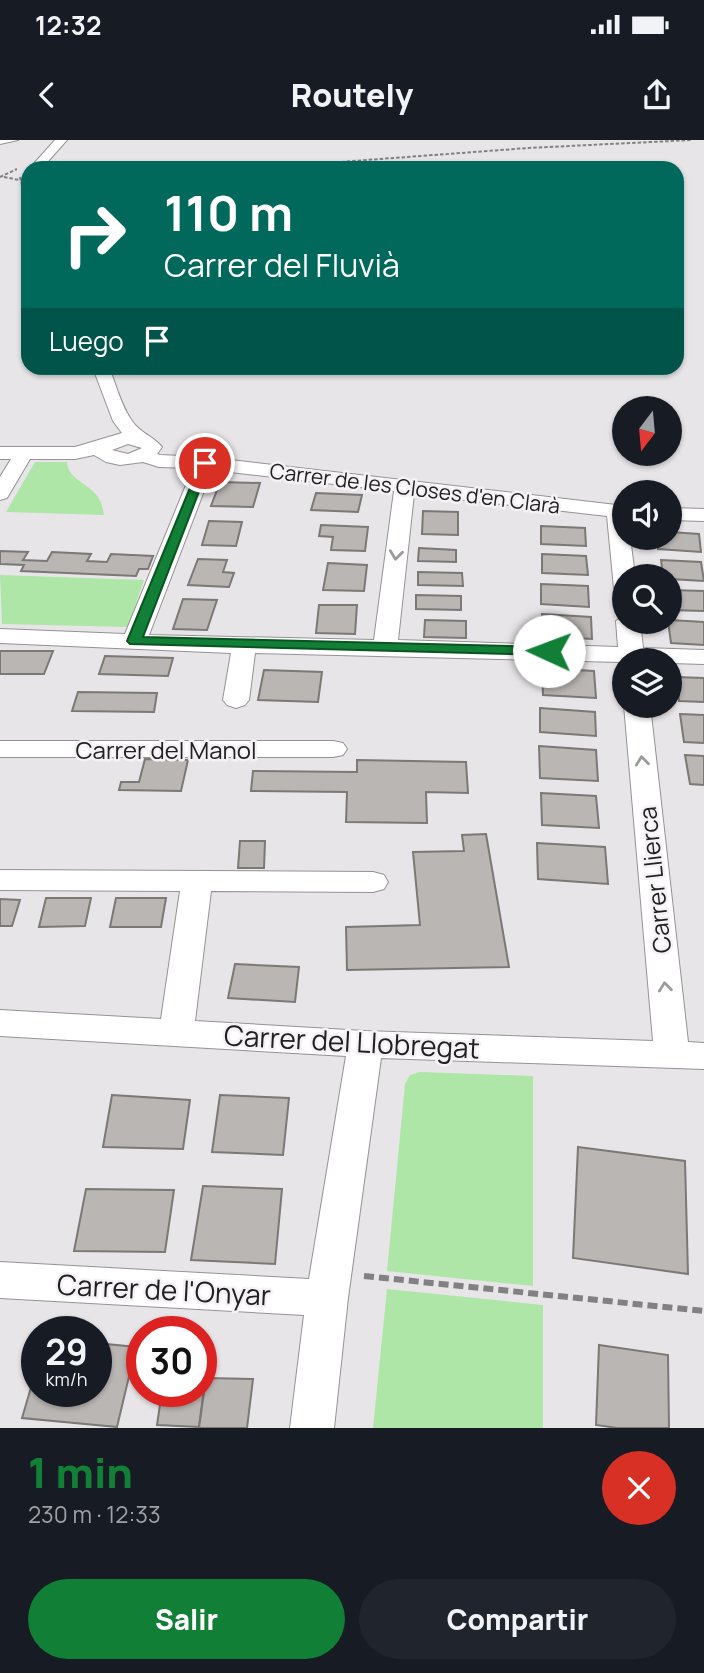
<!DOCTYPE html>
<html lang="es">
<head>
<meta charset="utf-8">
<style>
  :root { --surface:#171b24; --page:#20242c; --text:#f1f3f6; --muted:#9ea1a6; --accent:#117f35 }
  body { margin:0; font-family:Manrope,sans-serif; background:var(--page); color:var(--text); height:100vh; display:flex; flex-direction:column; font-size:26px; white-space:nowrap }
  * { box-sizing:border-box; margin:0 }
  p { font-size:23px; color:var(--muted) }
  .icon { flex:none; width:38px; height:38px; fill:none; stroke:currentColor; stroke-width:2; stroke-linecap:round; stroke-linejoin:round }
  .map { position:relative; height:1288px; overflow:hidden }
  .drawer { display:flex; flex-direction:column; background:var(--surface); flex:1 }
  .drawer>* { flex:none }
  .banner { position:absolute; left:21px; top:21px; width:663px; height:214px; border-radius:21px; box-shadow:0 2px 5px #0004; background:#00695c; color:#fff; overflow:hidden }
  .needle { width:46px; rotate:196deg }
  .fabs { position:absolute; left:612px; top:256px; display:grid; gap:14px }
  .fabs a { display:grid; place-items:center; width:70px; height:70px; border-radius:50%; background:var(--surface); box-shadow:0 2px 5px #0004; font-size:35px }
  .speed { position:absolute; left:21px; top:1176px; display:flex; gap:14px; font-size:35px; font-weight:700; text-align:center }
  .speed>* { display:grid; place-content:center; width:91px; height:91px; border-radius:50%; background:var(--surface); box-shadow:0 2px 5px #0004; line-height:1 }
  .speed small { font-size:18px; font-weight:400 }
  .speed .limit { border:10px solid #d22; background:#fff; color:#111 }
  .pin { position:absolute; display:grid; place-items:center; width:60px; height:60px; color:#fff; margin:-30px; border:4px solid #fff; border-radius:50%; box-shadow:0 2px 7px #0007 }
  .me { position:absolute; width:77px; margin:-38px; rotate:272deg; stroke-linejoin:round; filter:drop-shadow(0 0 5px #0008) }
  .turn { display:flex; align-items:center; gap:24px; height:147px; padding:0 28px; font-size:32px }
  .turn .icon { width:91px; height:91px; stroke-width:2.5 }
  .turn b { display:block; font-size:49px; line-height:60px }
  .then { display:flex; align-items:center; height:66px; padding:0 28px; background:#0003; gap:14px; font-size:26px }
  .round { display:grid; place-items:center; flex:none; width:74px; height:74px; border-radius:37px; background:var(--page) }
  .summary { display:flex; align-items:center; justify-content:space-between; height:119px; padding:0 28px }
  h1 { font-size:42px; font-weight:800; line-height:52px; color:var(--accent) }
  .primary-button { display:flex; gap:14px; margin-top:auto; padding:14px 28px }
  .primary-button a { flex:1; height:80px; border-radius:42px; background:var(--accent); color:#fff; font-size:28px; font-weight:800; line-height:80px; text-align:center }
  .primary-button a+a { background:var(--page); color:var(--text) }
  .status { display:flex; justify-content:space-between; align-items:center; height:49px; padding:0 35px; background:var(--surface); direction:ltr }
  .status svg { height:19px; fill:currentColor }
  header { display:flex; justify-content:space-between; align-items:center; height:91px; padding:0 28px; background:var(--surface); font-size:32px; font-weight:800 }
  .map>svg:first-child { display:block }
  .green { fill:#aee6a8 }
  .building { fill:#bab6b3; stroke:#7b7875; stroke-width:2 }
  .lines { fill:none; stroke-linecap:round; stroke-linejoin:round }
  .street-casing { stroke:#959296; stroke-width:2 }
  .path-far1 { stroke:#828083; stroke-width:2; stroke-dasharray:3.5 2; stroke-linecap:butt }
  .path { stroke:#828083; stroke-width:6; stroke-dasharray:10 5; stroke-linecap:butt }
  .street { fill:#fff; fill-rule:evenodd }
  .oneway { stroke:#9c9b9c }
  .route { fill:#117f35; stroke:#0b5322; stroke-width:2 }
  .labels { text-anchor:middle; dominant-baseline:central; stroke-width:5; stroke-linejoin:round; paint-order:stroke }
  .far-street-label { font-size:21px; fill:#222122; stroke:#f5f2f6 }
  .street-label { font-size:24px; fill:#222122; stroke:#f5f2f6 }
  .near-street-label { font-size:28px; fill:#222122; stroke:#f5f2f6 }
</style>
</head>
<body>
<div class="status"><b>12:32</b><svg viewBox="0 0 49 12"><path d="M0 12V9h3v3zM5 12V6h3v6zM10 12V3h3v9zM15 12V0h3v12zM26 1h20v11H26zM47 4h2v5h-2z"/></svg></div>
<header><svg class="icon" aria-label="back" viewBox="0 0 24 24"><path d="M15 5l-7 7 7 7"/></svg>Routely<svg class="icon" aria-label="share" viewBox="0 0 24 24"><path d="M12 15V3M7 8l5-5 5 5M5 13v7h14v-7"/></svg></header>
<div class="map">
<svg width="704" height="1288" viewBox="0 0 704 1288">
  <rect width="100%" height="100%" fill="#e8e5e9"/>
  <g class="green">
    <path d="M35,322H67C68,341 92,344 99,359C102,363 103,370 104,375L6,372Z"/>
    <polygon points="0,435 144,440 128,487 2,484"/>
    <polygon points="420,932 533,936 533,1146 387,1131 405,944 410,935"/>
    <polygon points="387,1149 543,1165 543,1288 373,1288"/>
  </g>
  <g class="building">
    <polygon points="220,342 260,343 253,367 211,366"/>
    <polygon points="316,353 362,355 358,372 311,370"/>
    <polygon points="423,371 458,372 458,395 422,394"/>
    <polygon points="209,381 242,382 236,406 202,405"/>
    <polygon points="321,385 368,387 365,411 331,410 333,397 319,396"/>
    <polygon points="541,386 585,388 586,406 541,404"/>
    <polygon points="670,392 699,394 701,412 658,409 658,397 670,397"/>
    <polygon points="419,408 456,410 456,422 418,421"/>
    <polygon points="0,411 28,412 23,420 47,421 52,412 91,414 87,421 107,422 111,414 153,416 148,429 139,429 136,436 21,431 24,425 0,424"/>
    <polygon points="542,414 586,416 588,435 542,433"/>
    <polygon points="198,419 227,420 223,432 234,433 229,447 188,445"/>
    <polygon points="661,420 701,422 704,441 670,439 670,436 663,436"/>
    <polygon points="328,423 367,425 364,451 323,450"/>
    <polygon points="418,432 462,433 463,446 418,445"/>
    <polygon points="541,444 588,446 589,467 541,464"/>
    <polygon points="670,450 704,451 704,471 670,470"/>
    <polygon points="416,455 461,456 461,470 416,469"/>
    <polygon points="183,459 217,460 207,490 173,489"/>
    <polygon points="319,465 357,465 355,494 316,493"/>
    <polygon points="542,474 591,477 592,499 541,496"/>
    <polygon points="425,480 466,481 466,498 424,497"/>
    <polygon points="670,480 704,482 704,505 671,503 668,481"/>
    <polygon points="0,511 53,511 44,534 0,534"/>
    <polygon points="105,516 173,518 168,536 99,534"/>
    <polygon points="542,528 594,531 596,558 543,555"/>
    <polygon points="264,530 322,532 318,562 258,560"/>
    <polygon points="676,537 704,538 704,562 679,561"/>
    <polygon points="78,552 157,553 154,572 72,571"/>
    <polygon points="540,568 595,572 596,596 540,592"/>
    <polygon points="680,574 704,575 704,603 684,602"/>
    <polygon points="539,606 596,610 598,641 540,638"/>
    <polygon points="685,615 704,616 704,645 690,644"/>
    <polygon points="145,619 188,620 181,651 119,650 121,642 139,642"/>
    <polygon points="357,620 466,622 468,653 426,652 427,683 346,682 347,652 251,651 253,631 357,632"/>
    <polygon points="541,653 596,656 599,688 542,685"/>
    <polygon points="486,694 509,827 347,830 346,787 420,785 413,712 464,711 462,695"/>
    <polygon points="240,701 265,701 264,728 238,728"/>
    <polygon points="537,703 605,707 608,744 538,739"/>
    <polygon points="46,758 91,758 85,786 39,787"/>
    <polygon points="116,758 166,758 161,787 110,787"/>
    <polygon points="0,759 20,760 12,786 0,786"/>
    <polygon points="235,824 299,827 295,862 228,858"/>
    <polygon points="112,955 190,960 183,1009 103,1007"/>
    <polygon points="220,955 289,958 283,1015 212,1012"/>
    <polygon points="578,1007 685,1021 688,1134 573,1118"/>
    <polygon points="203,1046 282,1049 275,1124 191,1120"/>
    <polygon points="86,1049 174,1050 165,1112 74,1111"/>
    <polygon points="96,1203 136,1207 117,1287 22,1278 37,1227 37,1251 96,1251"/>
    <polygon points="599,1205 668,1215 669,1288 617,1288 596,1285"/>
    <polygon points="201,1217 208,1217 199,1287 157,1285 162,1251 201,1251"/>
    <polygon points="206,1238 253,1239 247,1288 199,1288"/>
  </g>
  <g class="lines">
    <g class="street-casing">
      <g id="street">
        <polygon points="0,0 18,0 0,4"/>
        <polygon points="55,0 67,0 42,28 30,28"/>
        <path d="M93,228H109C116,244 121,266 132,281C140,293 153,296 162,307L157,314L160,315L205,317L625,366V397H630L635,436H625V455L617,453L614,448L607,376L414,354L398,500L618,507L616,481L625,475V481H640L643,508L704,510V524L670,523V520H625V526L621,522L255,513L249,560L245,565L236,568L227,565L223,560L231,513L0,503V489L125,494L193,328L159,327L143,322L120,325L106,322L94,315L75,319H30L7,358L0,360V337L11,319H0V307H75L122,293L113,281ZM128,304L142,308L128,314L112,310ZM212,330L394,351L374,500L149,495Z"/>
        <polygon points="670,368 704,369 704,381 670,380"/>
        <polygon points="624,565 650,565 688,902 704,903 704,929 381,918 348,1158 334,1288 290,1288 304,1175 0,1158 0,1122 309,1139 346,916 0,896 0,870 161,879 180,751 0,750 0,730 373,732 384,735 388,742 384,749 373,752 211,751 195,881 365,891 653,901"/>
        <polygon points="0,601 333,601 343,603 347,609 343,615 333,617 0,617"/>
      </g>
    </g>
    <g class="path-far1">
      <polyline points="259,28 528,8 692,0"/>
      <polyline points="0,37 17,29"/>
      <polyline points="4,37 19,40"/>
      <polyline points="20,37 28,70"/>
    </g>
    <polyline class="path" points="364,1136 704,1171"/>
    <use href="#street" class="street"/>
  </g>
  <defs><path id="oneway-chevron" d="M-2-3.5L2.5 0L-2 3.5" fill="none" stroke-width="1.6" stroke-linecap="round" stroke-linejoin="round" transform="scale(1.75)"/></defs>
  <g class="oneway">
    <use href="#oneway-chevron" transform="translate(396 415) rotate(97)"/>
    <use href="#oneway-chevron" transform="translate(642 621) rotate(-96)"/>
    <use href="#oneway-chevron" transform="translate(665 847) rotate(-96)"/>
  </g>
  <polygon class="route" points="201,321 210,323 143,497 549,507 556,511 549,515 130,504 127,501"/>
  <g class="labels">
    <g class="far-street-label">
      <text transform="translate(415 348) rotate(7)">Carrer de les Closes d'en Clarà</text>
    </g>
    <g class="street-label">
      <text x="166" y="609">Carrer del Manol</text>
      <text transform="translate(654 740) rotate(-96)">Carrer Llierca</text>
    </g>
    <g class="near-street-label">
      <text transform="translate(352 901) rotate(3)">Carrer del Llobregat</text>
      <text transform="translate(164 1149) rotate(3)">Carrer de l'Onyar</text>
    </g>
  </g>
</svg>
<div class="fabs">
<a><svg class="needle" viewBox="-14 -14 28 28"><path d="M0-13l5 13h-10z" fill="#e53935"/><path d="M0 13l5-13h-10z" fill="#9ea1a6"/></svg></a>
<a><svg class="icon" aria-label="sound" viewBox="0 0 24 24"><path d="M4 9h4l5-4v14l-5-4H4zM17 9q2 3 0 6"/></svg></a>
<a><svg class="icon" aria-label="search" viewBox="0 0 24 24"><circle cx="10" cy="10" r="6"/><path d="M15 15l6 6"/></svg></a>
<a><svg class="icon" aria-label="layers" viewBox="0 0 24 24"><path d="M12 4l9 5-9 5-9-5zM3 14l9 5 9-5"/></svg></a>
</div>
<div class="speed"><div>29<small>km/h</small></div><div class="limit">30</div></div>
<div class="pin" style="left:205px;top:323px;background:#d93025"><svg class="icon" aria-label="arrive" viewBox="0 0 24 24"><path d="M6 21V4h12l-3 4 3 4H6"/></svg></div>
<svg class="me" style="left:549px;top:511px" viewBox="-20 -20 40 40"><circle r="19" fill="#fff"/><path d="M0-13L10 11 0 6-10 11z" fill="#117f35"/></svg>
<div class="banner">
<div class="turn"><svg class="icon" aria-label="right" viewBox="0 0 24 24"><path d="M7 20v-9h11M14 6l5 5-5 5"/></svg><div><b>110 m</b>Carrer del Fluvià</div></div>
<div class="then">Luego<svg class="icon" aria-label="arrive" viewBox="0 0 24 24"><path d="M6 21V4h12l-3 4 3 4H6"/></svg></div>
</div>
</div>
<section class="drawer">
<div class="summary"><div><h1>1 min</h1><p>230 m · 12:33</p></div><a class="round" style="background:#d93025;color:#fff"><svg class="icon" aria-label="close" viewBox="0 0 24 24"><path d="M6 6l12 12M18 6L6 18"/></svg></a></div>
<div class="primary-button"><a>Salir</a><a>Compartir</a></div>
</section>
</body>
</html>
